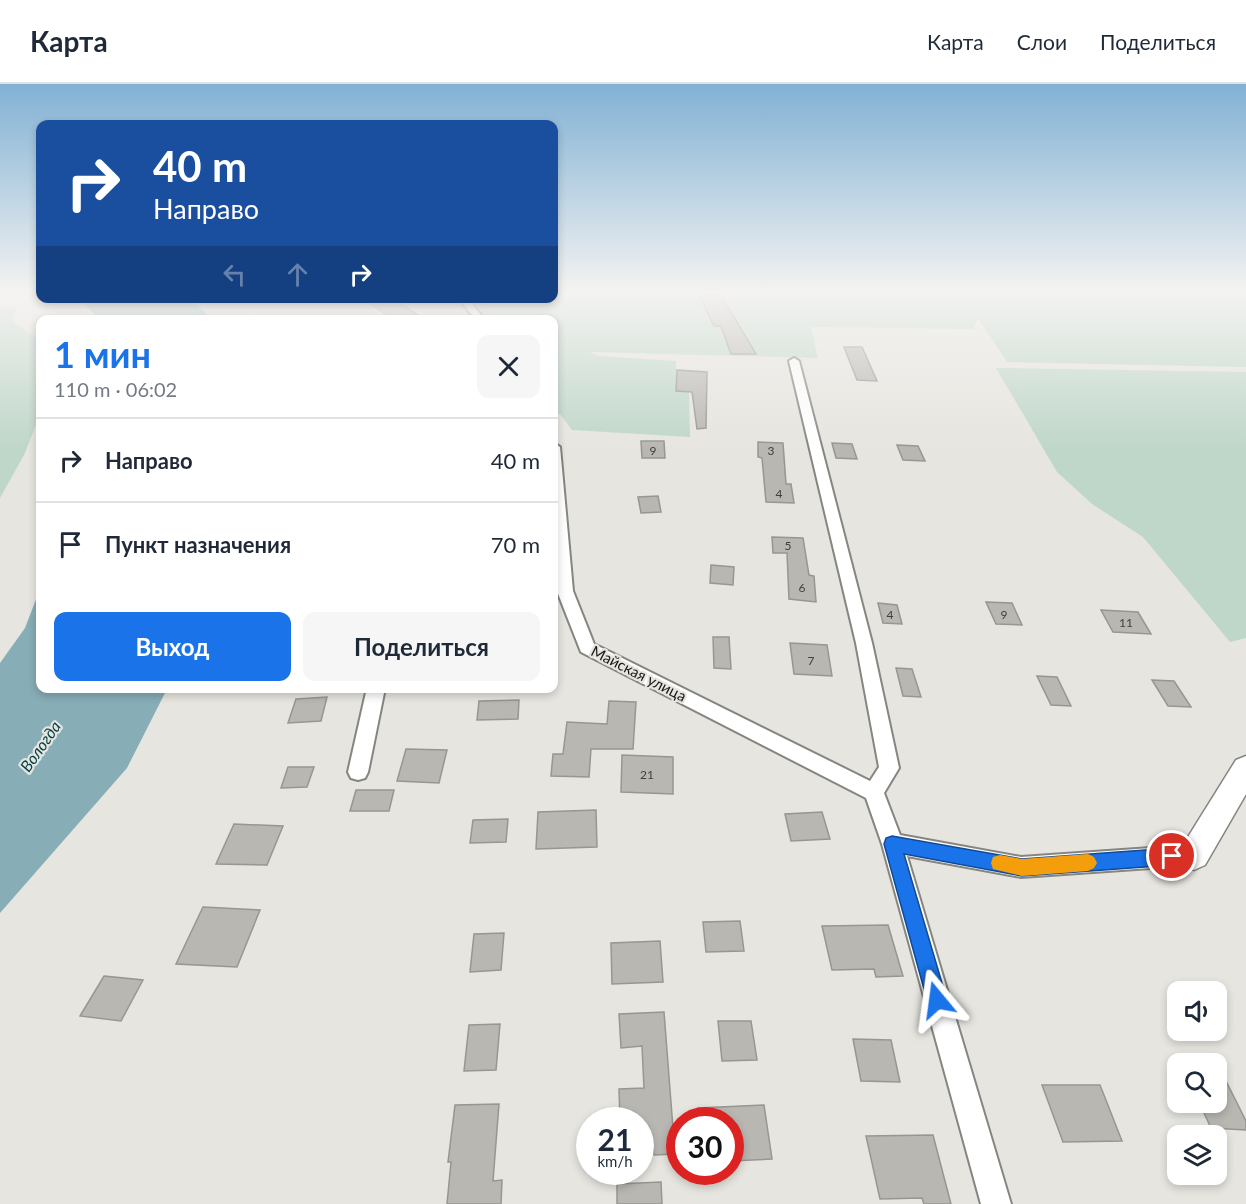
<!DOCTYPE html>
<html lang="ru">
<head>
<meta charset="utf-8">
<style>
  :root { --surface:#fff; --page:#f6f6f7; --text:#1f2937; --muted:#747a83; --line:#e0e1e3; --accent:#1a73e8 }
  body { margin:0; font-family:Lato,sans-serif; background:var(--page); color:var(--text); height:100vh; display:flex; flex-direction:column; font-size:22px; white-space:nowrap }
  * { box-sizing:border-box; margin:0 }
  p { font-size:20px; color:var(--muted) }
  .icon { flex:none; width:33px; height:33px; fill:none; stroke:currentColor; stroke-width:2; stroke-linecap:round; stroke-linejoin:round }
  .map { position:relative; flex:1; overflow:hidden }
  .details { position:absolute; left:36px; top:231px; width:522px; height:378px; display:flex; flex-direction:column; background:var(--surface); border-radius:12px; box-shadow:0 3px 9px #0003 }
  .details>* { flex:none }
  .banner { position:absolute; left:36px; top:36px; width:522px; height:183px; border-radius:12px; box-shadow:0 3px 9px #0003; background:#1a4fa0; color:#fff; overflow:hidden }
  .buttons { position:absolute; left:1167px; top:897px; display:grid; gap:12px }
  .buttons a { display:grid; place-items:center; width:60px; height:60px; border-radius:12px; background:var(--surface); box-shadow:0 3px 9px #0003; font-size:30px }
  .speed { position:absolute; left:576px; top:1023px; display:flex; gap:12px; font-size:30px; font-weight:700; text-align:center }
  .speed>* { display:grid; place-content:center; width:78px; height:78px; border-radius:50%; background:var(--surface); box-shadow:0 3px 9px #0003; line-height:1 }
  .speed small { font-size:15px; font-weight:400 }
  .speed .limit { border:9px solid #d22; background:#fff; color:#111 }
  .pin { position:absolute; display:grid; place-items:center; width:51px; height:51px; color:#fff; margin:-26px; border:3px solid #fff; border-radius:50%; box-shadow:0 2px 6px #0007 }
  .me { position:absolute; width:66px; margin:-33px; rotate:344deg; stroke-linejoin:round; filter:drop-shadow(0 0 4px #0008) }
  .turn { display:flex; align-items:center; gap:21px; height:126px; padding:0 18px; font-size:27px }
  .turn .icon { width:78px; height:78px; stroke-width:2.5 }
  .turn b { display:block; font-size:42px; line-height:51px }
  .lanes { display:flex; align-items:center; height:57px; padding:0 18px; background:#0003; justify-content:center; gap:30px; direction:ltr }
  .lanes .off { opacity:.35 }
  .round { display:grid; place-items:center; flex:none; width:63px; height:63px; border-radius:12px; background:var(--page) }
  .summary { display:flex; align-items:center; justify-content:space-between; height:102px; padding:0 18px }
  h1 { font-size:36px; font-weight:700; line-height:45px; color:var(--accent) }
  .action { display:flex; gap:12px; margin-top:auto; padding:12px 18px }
  .action a { flex:1; height:69px; border-radius:12px; background:var(--accent); color:#fff; font-size:24px; font-weight:700; line-height:69px; text-align:center }
  .action a+a { background:var(--page); color:var(--text) }
  ul { padding:0; list-style:none }
  li { display:flex; align-items:center; gap:18px; height:84px; padding:0 18px; border-top:2px solid var(--line) }
  li div { flex:1 }
  li b { display:block; font-size:22px }
  li em { font-style:normal }
  header { display:flex; align-items:center; gap:36px; box-sizing:border-box; height:84px; padding:0 30px; background:var(--surface); border-bottom:2px solid var(--line) }
  header strong { font-size:28px }
  nav { display:flex; gap:33px; margin-inline-start:auto; font-size:21px }
  .map>svg:first-child { display:block }
  .green { fill:#bfd7c9 }
  .water { fill:#87adb6 }
  .building { fill:#b8b7b2; stroke:#979691; stroke-width:1.5 }
  .lines { fill:none; stroke-linecap:round; stroke-linejoin:round }
  .street-casing { stroke:#868580; stroke-width:4 }
  .secondary-casing { stroke:#868580; stroke-width:3 }
  .street { fill:#fff; fill-rule:evenodd }
  .secondary { fill:#fff; fill-rule:evenodd }
  .route { fill:#1a73e8; stroke:#114b97; stroke-width:1.5 }
  .slow { fill:#f59e0b }
  .labels { text-anchor:middle; dominant-baseline:central; stroke-width:4.5; stroke-linejoin:round; paint-order:stroke }
  .number-label { font-size:12px; fill:#40403d }
  .street-label { font-size:15px; fill:#181816; stroke:#e6e5df }
  .water-label { font-size:16px; font-style:italic; fill:#003e48; stroke:#e6e5df }
</style>
</head>
<body>
<header>
<strong>Карта</strong>
<nav><a>Карта</a><a>Слои</a><a>Поделиться</a></nav>
</header>
<div class="map">
<svg width="1246" height="1120" viewBox="0 0 1246 1120">
  <rect width="100%" height="100%" fill="#e6e5df"/>
  <g class="green">
    <polygon points="554,207 1246,207 1246,283 1007,278 978,234 974,245 811,243 818,274 589,268 599,272 676,277 676,307 689,308 690,353 572,346 560,330 554,330 554,236 485,235 466,215 554,214"/>
    <polygon points="16,223 13,238 40,256 40,330 25,369 0,414 0,224"/>
    <polygon points="996,284 1246,288 1246,554 1230,558 1143,453 1092,420 1057,388"/>
  </g>
  <g class="water">
    <polygon points="78,215 191,215 212,235 100,235"/>
    <polygon points="40,505 40,604 167,605 127,684 0,829 0,579 25,544"/>
  </g>
  <g class="building">
    <polygon points="719,208 756,270 731,270 721,242 714,242 698,209"/>
    <polygon points="362,214 392,214 426,236 394,236"/>
    <polygon points="844,263 862,263 877,297 857,296"/>
    <polygon points="677,286 707,288 706,344 697,345 692,308 676,307"/>
    <polygon points="641,357 664,357 665,374 642,374"/>
    <polygon points="758,358 783,359 786,400 791,400 794,419 766,418 762,374 758,373"/>
    <polygon points="832,359 852,360 857,375 836,374"/>
    <polygon points="897,361 918,362 925,377 903,376"/>
    <polygon points="658,412 661,428 641,429 638,413"/>
    <polygon points="772,453 803,454 809,491 814,492 816,518 789,515 787,469 773,469"/>
    <polygon points="711,481 734,483 733,501 710,499"/>
    <polygon points="986,518 1012,519 1022,541 996,540"/>
    <polygon points="878,519 897,521 902,540 883,539"/>
    <polygon points="1101,526 1138,528 1151,550 1113,548"/>
    <polygon points="713,553 729,553 731,585 714,584"/>
    <polygon points="790,559 827,561 832,592 794,590"/>
    <polygon points="896,584 912,585 921,613 903,612"/>
    <polygon points="1037,592 1057,593 1071,622 1051,621"/>
    <polygon points="1152,596 1174,597 1191,623 1168,622"/>
    <polygon points="327,613 321,637 288,639 296,615"/>
    <polygon points="519,616 518,635 477,636 479,617"/>
    <polygon points="609,617 636,618 633,665 591,665 589,693 551,692 553,670 563,670 567,638 607,640"/>
    <polygon points="406,665 447,666 439,699 397,697"/>
    <polygon points="622,671 673,673 673,710 621,708"/>
    <polygon points="288,683 314,683 307,703 281,704"/>
    <polygon points="356,706 394,706 389,727 350,727"/>
    <polygon points="596,726 597,763 536,765 538,728"/>
    <polygon points="822,728 830,755 791,757 785,730"/>
    <polygon points="508,735 506,758 470,759 473,736"/>
    <polygon points="234,740 283,742 267,781 216,780"/>
    <polygon points="203,823 260,826 237,883 176,880"/>
    <polygon points="740,837 744,867 706,868 703,838"/>
    <polygon points="888,841 903,892 876,893 874,885 832,886 822,842"/>
    <polygon points="504,849 501,886 470,888 474,850"/>
    <polygon points="660,857 663,898 612,900 611,859"/>
    <polygon points="104,892 143,896 121,937 80,932"/>
    <polygon points="664,928 675,1070 654,1071 652,1057 640,1057 640,1036 620,1036 619,1005 644,1004 642,962 621,964 619,930"/>
    <polygon points="718,937 751,937 757,976 722,977"/>
    <polygon points="500,940 496,986 464,987 469,941"/>
    <polygon points="853,955 891,956 900,998 861,997"/>
    <polygon points="1216,977 1246,1037 1246,1046 1211,1044 1199,1018 1216,1018"/>
    <polygon points="1042,1001 1100,1001 1122,1057 1063,1058"/>
    <polygon points="499,1020 493,1097 502,1096 501,1120 447,1120 451,1078 448,1078 455,1021"/>
    <polygon points="764,1021 772,1075 730,1077 730,1036 699,1036 698,1024"/>
    <polygon points="933,1051 951,1120 924,1120 922,1114 880,1115 866,1052"/>
    <polygon points="661,1098 662,1120 617,1120 617,1100"/>
  </g>
  <g class="lines">
    <g class="street-casing">
      <g id="street">
        <polygon points="458,214 467,214 485,236 476,236"/>
        <polygon points="794,274 799,277 872,559 899,684 884,709 900,751 1021,773 1194,761 1202,764 1205,771 1202,778 1194,781 1021,793 907,772 1011,1120 981,1120 882,760 866,714 581,568 557,507 554,448 554,359 560,363 573,507 594,560 870,697 879,683 856,559 789,277"/>
        <polygon points="367,604 385,604 368,688 365,694 358,696 351,694 348,688"/>
      </g>
    </g>
    <g class="secondary-casing">
      <polygon id="secondary" points="1246,672 1246,710 1205,781 1194,786 1183,781 1179,771 1183,761 1236,676"/>
    </g>
    <use href="#street" class="street"/>
    <use href="#secondary" class="secondary"/>
  </g>
  <linearGradient id="sky" x2="0" y2="1"><stop stop-color="#81b1d4"/><stop offset="0.57" stop-color="#f4f3f1"/><stop offset="1" stop-color="#f4f3f1" stop-opacity="0"/></linearGradient>
  <rect width="1246" height="364" fill="url(#sky)"/>
  <polygon class="route" points="892,752 1022,775 1172,764 1178,767 1181,772 1178,778 1172,781 1022,792 904,770 947,916 944,923 937,926 930,923 927,916 884,760 886,754"/>
  <polygon class="slow" points="1088,770 1094,773 1097,779 1094,784 1088,787 1022,792 993,785 991,779 993,773 1000,771 1022,775"/>
  <g class="labels">
    <g class="number-label">
      <text x="653" y="366">9</text>
      <text x="771" y="366">3</text>
      <text x="779" y="409">4</text>
      <text x="788" y="461">5</text>
      <text x="802" y="503">6</text>
      <text x="890" y="530">4</text>
      <text x="1004" y="530">9</text>
      <text x="1126" y="538">11</text>
      <text x="811" y="576">7</text>
      <text x="647" y="690">21</text>
    </g>
    <g class="street-label">
      <text transform="translate(639 589) rotate(27)">Майская улица</text>
    </g>
    <g class="water-label">
      <text transform="translate(40 662) rotate(-55)">Вологда</text>
    </g>
  </g>
</svg>
<div class="buttons">
<a><svg class="icon" aria-label="sound" viewBox="0 0 24 24"><path d="M4 9h4l5-4v14l-5-4H4zM17 9q2 3 0 6"/></svg></a>
<a><svg class="icon" aria-label="search" viewBox="0 0 24 24"><circle cx="10" cy="10" r="6"/><path d="M15 15l6 6"/></svg></a>
<a><svg class="icon" aria-label="layers" viewBox="0 0 24 24"><path d="M12 4l9 5-9 5-9-5zM3 14l9 5 9-5"/></svg></a>
</div>
<div class="speed"><div>21<small>km/h</small></div><div class="limit">30</div></div>
<div class="pin" style="left:1172px;top:772px;background:#d93025"><svg class="icon" aria-label="arrive" viewBox="0 0 24 24"><path d="M6 21V4h12l-3 4 3 4H6"/></svg></div>
<svg class="me" style="left:937px;top:916px" viewBox="-20 -20 40 40"><path d="M0-17L14 15 0 8-14 15z" fill="#1a73e8" stroke="#fff" stroke-width="4"/></svg>
<div class="banner">
<div class="turn"><svg class="icon" aria-label="right" viewBox="0 0 24 24"><path d="M7 20v-9h11M14 6l5 5-5 5"/></svg><div><b>40 m</b>Направо</div></div>
<div class="lanes"><svg class="icon off" aria-label="left" viewBox="0 0 24 24"><path d="M17 20v-9H6M10 6l-5 5 5 5"/></svg><svg class="icon off" aria-label="ahead" viewBox="0 0 24 24"><path d="M12 20V5M6 11l6-6 6 6"/></svg><svg class="icon" aria-label="right" viewBox="0 0 24 24"><path d="M7 20v-9h11M14 6l5 5-5 5"/></svg></div>
</div>
<section class="details">
<div class="summary"><div><h1>1 мин</h1><p>110 m · 06:02</p></div><a class="round"><svg class="icon" aria-label="close" viewBox="0 0 24 24"><path d="M6 6l12 12M18 6L6 18"/></svg></a></div>
<ul>
<li><svg class="icon" aria-label="right" viewBox="0 0 24 24"><path d="M7 20v-9h11M14 6l5 5-5 5"/></svg><div><b>Направо</b></div><em>40 m</em></li>
<li><svg class="icon" aria-label="arrive" viewBox="0 0 24 24"><path d="M6 21V4h12l-3 4 3 4H6"/></svg><div><b>Пункт назначения</b></div><em>70 m</em></li>
</ul>
<div class="action"><a>Выход</a><a>Поделиться</a></div>
</section>
</div>
</body>
</html>
